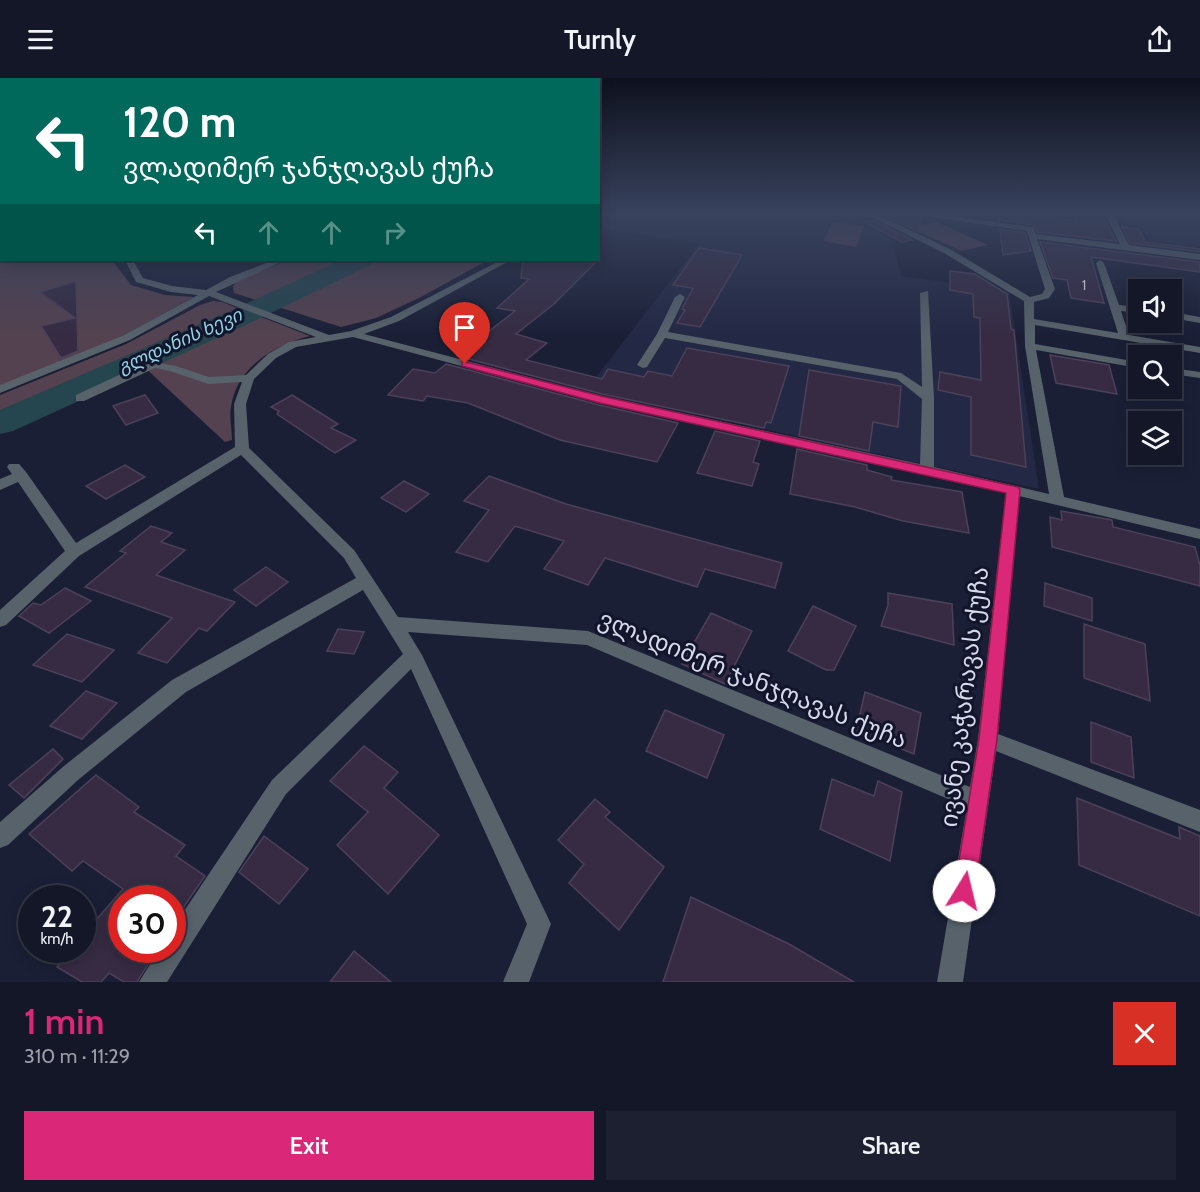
<!DOCTYPE html>
<html lang="en">
<head>
<meta charset="utf-8">
<style>
  :root { --surface:#141728; --page:#1d2030; --text:#f1f3f6; --muted:#9d9fa8; --line:#333645; --accent:#db2777 }
  body { margin:0; font-family:Cabin,"Noto Sans Georgian",sans-serif; background:var(--page); color:var(--text); height:100vh; display:flex; flex-direction:column; font-size:22px; white-space:nowrap }
  * { box-sizing:border-box; margin:0 }
  p { font-size:20px; color:var(--muted) }
  .icon { flex:none; width:33px; height:33px; fill:none; stroke:currentColor; stroke-width:2; stroke-linecap:round; stroke-linejoin:round }
  .map { position:relative; height:904px; overflow:hidden }
  .drawer { display:flex; flex-direction:column; background:var(--surface); flex:1 }
  .drawer>* { flex:none }
  .top-card { position:absolute; left:0px; top:0px; width:600px; height:183px; box-shadow:0 3px 15px #0003,0 0 0 2px var(--line); background:#00695c; color:#fff; overflow:hidden }
  .fabs { position:absolute; left:1128px; top:201px; display:grid; gap:12px }
  .fabs a { display:grid; place-items:center; width:54px; height:54px; border-radius:0px; background:var(--surface); box-shadow:0 3px 15px #0003,0 0 0 2px var(--line); font-size:30px }
  .speed { position:absolute; left:18px; top:807px; display:flex; gap:12px; font-size:30px; font-weight:700; text-align:center }
  .speed>* { display:grid; place-content:center; width:78px; height:78px; border-radius:50%; background:var(--surface); box-shadow:0 3px 15px #0003,0 0 0 2px var(--line); line-height:1 }
  .speed small { font-size:15px; font-weight:400 }
  .speed .limit { border:9px solid #d22; background:#fff; color:#111 }
  .pin { position:absolute; display:grid; place-items:center; width:51px; height:51px; color:#fff; margin:-62px -26px; border-radius:50% 50% 50% 0; rotate:-45deg; box-shadow:0 0 6px #0007 }
  .pin .icon { rotate:45deg }
  .me { position:absolute; width:66px; margin:-33px; rotate:9deg; stroke-linejoin:round; filter:drop-shadow(0 0 4px #0008) }
  .turn { display:flex; align-items:center; gap:21px; height:126px; padding:0 24px; font-size:27px }
  .turn .icon { width:78px; height:78px; stroke-width:2.5 }
  .turn b { display:block; font-size:42px; line-height:51px }
  .lanes { display:flex; align-items:center; height:57px; padding:0 24px; background:#0003; justify-content:center; gap:30px; direction:ltr }
  .lanes .off { opacity:.35 }
  .round { display:grid; place-items:center; flex:none; width:63px; height:63px; border-radius:0px; background:var(--page) }
  .headline { display:flex; align-items:center; justify-content:space-between; height:102px; padding:0 24px }
  h1 { font-size:36px; font-weight:600; line-height:45px; color:var(--accent) }
  .button { display:flex; gap:12px; margin-top:auto; padding:12px 24px }
  .button a { flex:1; height:69px; border-radius:0px; background:var(--accent); color:#fff; font-size:24px; font-weight:600; line-height:69px; text-align:center }
  .button a+a { background:var(--page); color:var(--text) }
  header { display:flex; justify-content:space-between; align-items:center; height:78px; padding:0 24px; background:var(--surface); font-size:27px; font-weight:600 }
  .map>svg:first-child { display:block }
  .built { fill:#232844 }
  .green { fill:#544250 }
  .lines { fill:none; stroke-linecap:round; stroke-linejoin:round }
  .river { fill:#25464e; fill-rule:evenodd }
  .building { fill:#362b43; stroke:#4c415a; stroke-width:1.5 }
  .minor { fill:#57626b; fill-rule:evenodd }
  .route { fill:#db2777; stroke:#8e194d; stroke-width:1.5 }
  .labels { text-anchor:middle; dominant-baseline:central; stroke-width:6; stroke-linejoin:round; paint-order:stroke }
  .far-number-label { font-size:14px; fill:#aeaec0 }
  .far-water-label { font-size:18px; font-style:italic; fill:#91d3e3; stroke:#12152c }
  .near-street-label { font-size:24px; fill:#d6daea; stroke:#12152c }
</style>
</head>
<body>
<header><svg class="icon" aria-label="menu" viewBox="0 0 24 24"><path d="M4 6h16M4 12h16M4 18h16"/></svg>Turnly<svg class="icon" aria-label="share" viewBox="0 0 24 24"><path d="M12 15V3M7 8l5-5 5 5M5 13v7h14v-7"/></svg></header>
<div class="map">
<svg width="1200" height="904" viewBox="0 0 1200 904">
  <rect width="100%" height="100%" fill="#1a1f36"/>
  <g class="built">
    <polygon points="601,134 839,134 891,160 901,198 1009,213 1039,411 586,312 699,166 599,150 599,135"/>
    <polygon points="1119,134 1200,134 1200,169 1149,163 1139,148 1125,147"/>
  </g>
  <g class="green">
    <polygon points="833,144 864,148 856,169 823,163"/>
    <polygon points="936,144 988,167 961,173 910,150"/>
    <polygon points="0,162 2,182 112,182 131,207 165,217 194,219 102,269 0,308"/>
    <polygon points="288,182 488,182 421,219 376,240 341,249 234,215 233,208 239,201"/>
    <path d="M213,223L222,224L310,258C275,267 237,288 231,329C229,339 232,351 232,362L225,364L142,287L0,350V317L126,266L200,227Z"/>
  </g>
  <g class="lines">
    <polygon class="river" points="341,182 374,182 370,187 252,244 13,353 0,356 0,332 232,232"/>
  </g>
  <g class="building">
    <polygon points="877,134 899,134 901,136 922,139 919,154"/>
    <polygon points="998,134 1077,143 1074,134 1100,134 1116,163 1038,154 1033,147 999,142"/>
    <polygon points="874,142 912,162 902,164 864,144"/>
    <polygon points="1122,149 1138,151 1146,164 1200,171 1200,174 1130,165"/>
    <polygon points="1000,151 1025,155 1031,173 1003,177"/>
    <polygon points="1040,164 1200,184 1200,194 1091,179 1104,225 1071,220 1067,202 1053,200"/>
    <polygon points="699,170 742,177 700,249 677,245 685,232 682,231 693,210 673,207"/>
    <polygon points="523,182 598,182 554,226 516,256 547,265 526,282 602,301 608,291 644,299 648,293 672,298 687,270 789,288 771,345 766,344 764,350 602,316 457,278 515,233 497,230 529,201 521,200"/>
    <polygon points="950,193 975,196 1007,216 1011,251 1014,252 1026,389 971,377 971,319 938,312 940,294 981,302 980,240 974,239 973,216 950,212"/>
    <polygon points="76,203 78,273 61,280 41,248 75,240 40,214"/>
    <polygon points="1050,277 1109,287 1117,316 1056,305"/>
    <polygon points="446,286 599,327 678,345 657,384 560,362 468,325 427,318 423,323 388,317 413,291 435,295"/>
    <polygon points="809,292 901,308 898,349 873,344 869,373 799,358"/>
    <polygon points="145,317 158,335 126,347 113,328"/>
    <polygon points="292,317 338,346 331,350 356,362 335,375 277,336 279,333 271,329"/>
    <polygon points="715,353 760,363 753,384 759,386 752,408 697,395"/>
    <polygon points="797,371 867,387 867,392 892,399 891,402 962,414 969,455 903,443 855,429 790,416"/>
    <polygon points="125,387 145,399 106,421 86,408"/>
    <polygon points="489,398 566,426 782,485 775,510 705,491 697,509 605,480 588,507 544,491 564,463 515,448 488,484 456,474 489,432 464,423"/>
    <polygon points="404,403 429,416 406,434 381,420"/>
    <polygon points="1061,433 1112,442 1113,449 1195,469 1200,487 1200,508 1052,469 1050,439 1062,442"/>
    <polygon points="151,448 172,455 161,464 185,472 156,497 235,524 207,553 199,550 167,585 138,575 172,540 85,509 126,475 120,473"/>
    <polygon points="266,489 288,504 256,528 234,512"/>
    <polygon points="1045,505 1092,520 1092,543 1044,528"/>
    <polygon points="65,510 91,523 49,555 19,538 33,525 41,527"/>
    <polygon points="888,515 952,526 954,567 881,548 888,527"/>
    <polygon points="813,528 856,548 834,592 826,592 788,573"/>
    <polygon points="711,535 752,553 725,606 682,586"/>
    <polygon points="1084,546 1145,566 1150,623 1084,600"/>
    <polygon points="338,551 364,554 354,576 327,573"/>
    <polygon points="67,556 114,572 82,604 33,587"/>
    <polygon points="86,613 117,625 82,661 50,648"/>
    <polygon points="865,614 921,635 914,676 856,653"/>
    <polygon points="665,632 724,657 707,700 646,673"/>
    <polygon points="1091,644 1131,659 1134,700 1091,684"/>
    <polygon points="364,668 398,694 384,710 439,757 388,816 337,767 368,734 330,703"/>
    <polygon points="53,671 63,681 24,720 9,707"/>
    <polygon points="96,697 139,729 134,734 185,767 176,778 205,798 172,846 172,820 122,820 122,872 157,872 137,904 124,904 109,895 101,904 82,904 57,889 71,872 82,872 82,858 123,811 83,783 72,793 29,756"/>
    <polygon points="832,701 874,718 878,703 902,714 890,783 820,751"/>
    <polygon points="1077,720 1180,761 1179,749 1200,758 1200,838 1079,787"/>
    <polygon points="595,721 610,734 605,739 664,789 619,852 569,805 584,786 558,762"/>
    <polygon points="264,758 308,791 279,826 239,794"/>
    <polygon points="691,819 789,866 854,904 663,904"/>
    <polygon points="354,873 391,904 330,904"/>
  </g>
  <g class="lines">
    <g class="minor">
      <path d="M862,134H872L950,171L1030,219L1042,216L1045,211L1027,153L901,134H921L1030,149H1033L1036,156L1120,166L1104,134H1112L1129,167L1200,176V182L1037,161L1055,211L1049,220L1034,224V241L1118,255L1096,185L1100,182L1104,185L1119,227L1138,229V235L1121,233L1129,257L1200,269V275L1035,247V266L1138,284V290L1036,272L1064,419L1200,451V461L1019,418L998,656L1200,732V754L996,673L963,904H937L967,729L587,567L408,554L422,577L551,846L529,904H503L527,846L411,591L286,716L167,904H139L159,872H172V851L272,702L403,576L363,512L186,614L78,702L8,767L0,770V744L64,688L172,602L356,500L344,480L241,377L79,478L6,547L0,549V532L65,473L18,404L0,412V401L12,396L7,389L9,386H19L26,394L76,465L235,369L234,326L242,304L208,306L170,293L155,290L84,323H76V317L134,290L154,284L176,288L209,299L246,297L268,276L289,264L316,259L209,218L130,262L0,315V307L122,258L198,217L171,214L136,204L125,182H133L143,200L172,208L206,212L230,199L274,182H285L216,214L329,257L351,253L391,239L501,182H511L399,243L364,256L601,318L920,386L922,321L897,301L665,260L647,289L643,290L637,287L657,256L675,219L680,216L685,219L668,254L901,295L922,309L920,215L928,213L934,320V389L1049,416L1025,268L1024,223L944,175ZM353,259L600,325L1006,415L978,661L970,709L588,553L398,539L354,472L249,370L246,326L254,301L276,280L296,269Z"/>
      <path d="M1025,134H1060C1052,138 1033,138 1025,134Z"/>
      <polygon points="1172,234 1200,239 1200,245 1172,240"/>
      <polygon points="1172,290 1200,294 1200,300 1172,296"/>
    </g>
  </g>
  <linearGradient id="sky" x2="0" y2="1"><stop stop-color="#0e111e"/><stop offset="0.52" stop-color="#38425d"/><stop offset="1" stop-color="#38425d" stop-opacity="0"/></linearGradient>
  <rect width="1200" height="260" fill="url(#sky)"/>
  <polygon class="route" points="462,283 601,318 1018,409 1020,412 997,661 975,813 972,821 964,824 957,821 954,813 979,661 1006,415 600,325 462,288"/>
  <g class="labels">
    <g class="far-number-label">
      <text x="1084" y="207">1</text>
    </g>
    <g class="far-water-label">
      <text transform="translate(180 263) rotate(-24)">გლდანის ხევი</text>
    </g>
    <g class="near-street-label">
      <text transform="translate(753 601) rotate(22)">ვლადიმერ ჯანჯღავას ქუჩა</text>
      <text transform="translate(964 619) rotate(-83)">ივანე კაჭარავას ქუჩა</text>
    </g>
  </g>
</svg>
<div class="fabs">
<a><svg class="icon" aria-label="sound" viewBox="0 0 24 24"><path d="M4 9h4l5-4v14l-5-4H4zM17 9q2 3 0 6"/></svg></a>
<a><svg class="icon" aria-label="search" viewBox="0 0 24 24"><circle cx="10" cy="10" r="6"/><path d="M15 15l6 6"/></svg></a>
<a><svg class="icon" aria-label="layers" viewBox="0 0 24 24"><path d="M12 4l9 5-9 5-9-5zM3 14l9 5 9-5"/></svg></a>
</div>
<div class="speed"><div>22<small>km/h</small></div><div class="limit">30</div></div>
<div class="pin" style="left:465px;top:286px;background:#d93025"><svg class="icon" aria-label="arrive" viewBox="0 0 24 24"><path d="M6 21V4h12l-3 4 3 4H6"/></svg></div>
<svg class="me" style="left:964px;top:813px" viewBox="-20 -20 40 40"><circle r="19" fill="#fff"/><path d="M0-13L10 11 0 6-10 11z" fill="#db2777"/></svg>
<div class="top-card">
<div class="turn"><svg class="icon" aria-label="left" viewBox="0 0 24 24"><path d="M17 20v-9H6M10 6l-5 5 5 5"/></svg><div><b>120 m</b>ვლადიმერ ჯანჯღავას ქუჩა</div></div>
<div class="lanes"><svg class="icon" aria-label="left" viewBox="0 0 24 24"><path d="M17 20v-9H6M10 6l-5 5 5 5"/></svg><svg class="icon off" aria-label="ahead" viewBox="0 0 24 24"><path d="M12 20V5M6 11l6-6 6 6"/></svg><svg class="icon off" aria-label="ahead" viewBox="0 0 24 24"><path d="M12 20V5M6 11l6-6 6 6"/></svg><svg class="icon off" aria-label="right" viewBox="0 0 24 24"><path d="M7 20v-9h11M14 6l5 5-5 5"/></svg></div>
</div>
</div>
<section class="drawer">
<div class="headline"><div><h1>1 min</h1><p>310 m · 11:29</p></div><a class="round" style="background:#d93025;color:#fff"><svg class="icon" aria-label="close" viewBox="0 0 24 24"><path d="M6 6l12 12M18 6L6 18"/></svg></a></div>
<div class="button"><a>Exit</a><a>Share</a></div>
</section>
</body>
</html>
